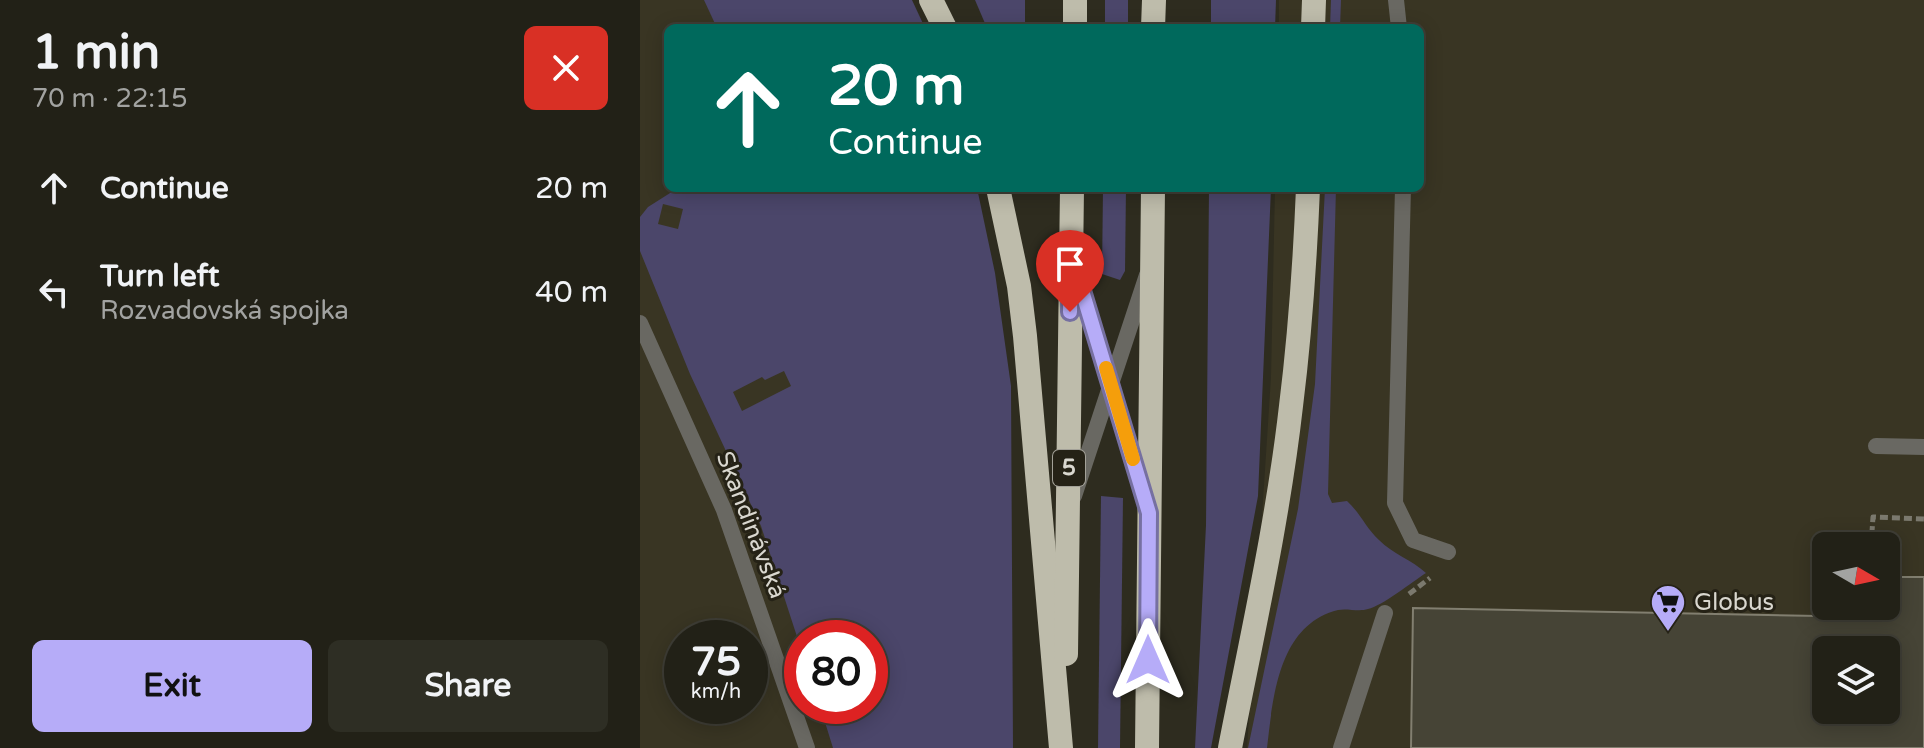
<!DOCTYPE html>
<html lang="en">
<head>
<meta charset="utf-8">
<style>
  :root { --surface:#222117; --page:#2e2e24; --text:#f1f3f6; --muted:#a2a3a1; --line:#3f3e36; --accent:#b6acf8 }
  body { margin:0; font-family:"Varela Round",sans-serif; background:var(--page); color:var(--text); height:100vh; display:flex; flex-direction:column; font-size:30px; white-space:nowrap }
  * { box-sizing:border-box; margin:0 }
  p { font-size:26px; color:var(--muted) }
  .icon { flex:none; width:44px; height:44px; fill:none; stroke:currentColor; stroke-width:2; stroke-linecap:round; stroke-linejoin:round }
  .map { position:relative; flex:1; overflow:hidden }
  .details { display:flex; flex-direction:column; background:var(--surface); width:640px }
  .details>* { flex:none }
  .guide { position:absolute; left:24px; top:24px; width:760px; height:168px; border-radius:12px; box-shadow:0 4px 20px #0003,0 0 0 2px var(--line); background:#00695c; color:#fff; overflow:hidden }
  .needle { width:52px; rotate:99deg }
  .buttons { position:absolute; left:1172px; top:532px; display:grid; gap:16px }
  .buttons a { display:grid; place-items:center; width:88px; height:88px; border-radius:12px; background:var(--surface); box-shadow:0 4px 20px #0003,0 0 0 2px var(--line); font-size:40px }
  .speed { position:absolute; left:24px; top:620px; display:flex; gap:16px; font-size:40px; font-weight:700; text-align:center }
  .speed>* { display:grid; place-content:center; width:104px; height:104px; border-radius:50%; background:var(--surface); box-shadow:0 4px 20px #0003,0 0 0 2px var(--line); line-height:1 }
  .speed small { font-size:20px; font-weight:400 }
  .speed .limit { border:12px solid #d22; background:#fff; color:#111 }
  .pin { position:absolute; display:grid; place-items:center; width:68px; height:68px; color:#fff; margin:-82px -34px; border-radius:50% 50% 50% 0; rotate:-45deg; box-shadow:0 0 8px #0007 }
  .pin .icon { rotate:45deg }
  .me { position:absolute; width:88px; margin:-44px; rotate:0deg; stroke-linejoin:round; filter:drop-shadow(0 0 6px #0008) }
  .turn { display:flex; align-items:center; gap:28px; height:168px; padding:0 32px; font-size:36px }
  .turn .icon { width:104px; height:104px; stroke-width:2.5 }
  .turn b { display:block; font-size:56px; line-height:68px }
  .round { display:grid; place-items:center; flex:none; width:84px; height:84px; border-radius:12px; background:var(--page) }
  .head { display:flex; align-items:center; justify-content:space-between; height:136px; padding:0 32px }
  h1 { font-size:48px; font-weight:700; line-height:60px }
  .action { display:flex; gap:16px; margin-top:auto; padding:16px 32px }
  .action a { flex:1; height:92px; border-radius:12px; background:var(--accent); color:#111; font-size:32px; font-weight:700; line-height:92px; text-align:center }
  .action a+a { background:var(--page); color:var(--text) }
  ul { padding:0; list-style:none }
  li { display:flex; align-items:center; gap:24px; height:104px; padding:0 32px }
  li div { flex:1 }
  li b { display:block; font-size:30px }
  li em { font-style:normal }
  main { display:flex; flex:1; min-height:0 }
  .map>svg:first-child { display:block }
  .built { fill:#393523; fill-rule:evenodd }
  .green { fill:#4b466a; fill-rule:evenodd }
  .building { fill:#464436; stroke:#827f70; stroke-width:2; fill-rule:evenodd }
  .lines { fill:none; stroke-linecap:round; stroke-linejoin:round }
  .path { stroke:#7b796e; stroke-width:5; stroke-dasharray:8 4; stroke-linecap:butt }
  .lane { stroke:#696862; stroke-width:16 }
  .highway { stroke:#bebcab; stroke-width:24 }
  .route-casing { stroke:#7670a1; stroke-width:20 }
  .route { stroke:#b6acf8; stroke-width:14 }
  .slow { stroke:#f59e0b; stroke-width:14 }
  .labels { text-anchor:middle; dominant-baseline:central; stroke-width:6; stroke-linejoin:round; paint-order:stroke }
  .shield { fill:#252216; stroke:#a3a198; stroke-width:2 }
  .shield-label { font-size:22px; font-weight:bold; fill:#d9d7cf }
  .street-label { font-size:24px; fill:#d9d7cf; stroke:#252216 }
  .poi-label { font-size:24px; fill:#d9d7cf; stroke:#252216; text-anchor:start }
</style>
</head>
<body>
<main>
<section class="details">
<div class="head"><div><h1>1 min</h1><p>70 m · 22:15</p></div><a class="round" style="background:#d93025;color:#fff"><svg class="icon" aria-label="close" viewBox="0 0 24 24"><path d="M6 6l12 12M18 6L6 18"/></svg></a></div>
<ul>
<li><svg class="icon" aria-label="ahead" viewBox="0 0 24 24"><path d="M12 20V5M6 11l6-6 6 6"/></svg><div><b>Continue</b></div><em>20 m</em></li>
<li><svg class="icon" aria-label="left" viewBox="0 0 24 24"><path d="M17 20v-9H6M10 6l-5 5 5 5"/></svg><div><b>Turn left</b><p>Rozvadovská spojka</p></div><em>40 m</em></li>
</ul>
<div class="action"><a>Exit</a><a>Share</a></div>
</section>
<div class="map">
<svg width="1284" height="748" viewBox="0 0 1284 748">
  <rect width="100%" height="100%" fill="#2e2c1f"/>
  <g class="built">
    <path d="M0,0H146L164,28H28V188H240L312,748H0ZM42,638H110V706H42ZM162,638H230V706H162Z"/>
    <path d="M639,0H1284V748H607L631,377L635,188H780V28H639ZM1186,546H1246V606H1186ZM1186,650H1246V710H1186Z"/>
  </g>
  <g class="green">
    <polygon points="64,0 272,0 285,28 77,28"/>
    <polygon points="335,0 385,0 385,28 347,28"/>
    <rect x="465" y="0" width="23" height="28"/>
    <polygon points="571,0 636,0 635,28 571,28"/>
    <polygon points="691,0 701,0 700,28 690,28"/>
    <path d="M38,188H337L355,273L371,386L373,748H193L180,706H230V638H162V652L121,526L50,374L0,251V217L8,207ZM23,204L43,209L38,229L18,224ZM144,371L151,386L102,411L93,392L122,377L125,380Z"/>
    <polygon points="463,188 486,188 485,271 480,280 462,274"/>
    <polygon points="569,188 631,188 618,496 571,748 555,748 566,525"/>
    <path d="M685,188H696L688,494L692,503L707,501C721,514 726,528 739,540C753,554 772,560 786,573C772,582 742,606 728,609C719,612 707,608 698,610C638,625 633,698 627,748H608L658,509L675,384Z"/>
    <polygon points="461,496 483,498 480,748 458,748"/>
  </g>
  <path class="building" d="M1246,577H1284V748H771L773,608L1231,617V606H1246ZM1186,650H1246V710H1186Z"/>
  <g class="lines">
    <g class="path">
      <polyline points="1231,546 1233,517 1284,519"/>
      <polyline points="1246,559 1253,559"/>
      <polyline points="769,594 790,578"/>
    </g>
    <g class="lane">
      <polyline points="756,0 759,28"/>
      <polyline points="763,188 755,503 773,540 808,552"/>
      <polyline points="436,271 504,494"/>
      <polyline points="0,323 84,510 167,748"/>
      <polyline points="1236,446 1284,447"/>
      <polyline points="434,496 507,275"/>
      <polyline points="701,748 745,613"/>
    </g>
    <g class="highway">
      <polyline points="291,0 305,28"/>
      <polyline points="435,28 435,0"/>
      <polyline points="513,28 514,0"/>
      <polyline points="673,28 674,0"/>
      <polyline points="358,188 379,286 385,336 421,748"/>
      <polyline points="426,654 432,188"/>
      <polyline points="507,748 513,188"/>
      <path d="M590,748C612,635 638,521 651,406C660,334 665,261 668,188"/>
    </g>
  </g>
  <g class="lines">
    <g class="route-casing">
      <polyline id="route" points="430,312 431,254 509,513 508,660"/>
    </g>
    <use href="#route" class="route"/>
    <polyline class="slow" points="466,368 493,459"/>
  </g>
  <defs>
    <g id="supermarket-pin" transform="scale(1.8)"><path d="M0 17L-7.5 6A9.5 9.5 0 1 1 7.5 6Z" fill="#b6acf8" stroke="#252216"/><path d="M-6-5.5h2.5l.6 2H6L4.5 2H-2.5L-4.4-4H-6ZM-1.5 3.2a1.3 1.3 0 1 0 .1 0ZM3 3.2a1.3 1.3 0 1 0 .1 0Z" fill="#111"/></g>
  </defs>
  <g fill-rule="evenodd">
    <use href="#supermarket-pin" x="1028" y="602"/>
  </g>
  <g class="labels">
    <rect class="shield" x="413" y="450" width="32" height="36" rx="6"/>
    <g class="shield-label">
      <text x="429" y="468">5</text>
    </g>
    <g class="street-label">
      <text transform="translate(111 525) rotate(69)">Skandinávská</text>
    </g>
    <g class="poi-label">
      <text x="1054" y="602">Globus</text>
    </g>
  </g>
</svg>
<div class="buttons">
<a><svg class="needle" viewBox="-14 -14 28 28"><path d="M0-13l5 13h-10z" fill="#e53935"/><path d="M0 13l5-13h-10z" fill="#a2a3a1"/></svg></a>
<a><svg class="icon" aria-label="layers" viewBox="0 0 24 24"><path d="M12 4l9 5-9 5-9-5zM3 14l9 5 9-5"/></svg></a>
</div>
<div class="speed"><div>75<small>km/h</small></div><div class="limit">80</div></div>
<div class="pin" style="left:430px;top:312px;background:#d93025"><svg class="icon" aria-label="arrive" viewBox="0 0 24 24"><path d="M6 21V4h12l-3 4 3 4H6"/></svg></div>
<svg class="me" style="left:508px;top:660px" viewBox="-20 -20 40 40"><path d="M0-17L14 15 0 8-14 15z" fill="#b6acf8" stroke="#fff" stroke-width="4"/></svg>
<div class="guide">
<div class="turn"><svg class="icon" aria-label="ahead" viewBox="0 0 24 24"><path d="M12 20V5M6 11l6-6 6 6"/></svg><div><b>20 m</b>Continue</div></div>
</div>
</div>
</main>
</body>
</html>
